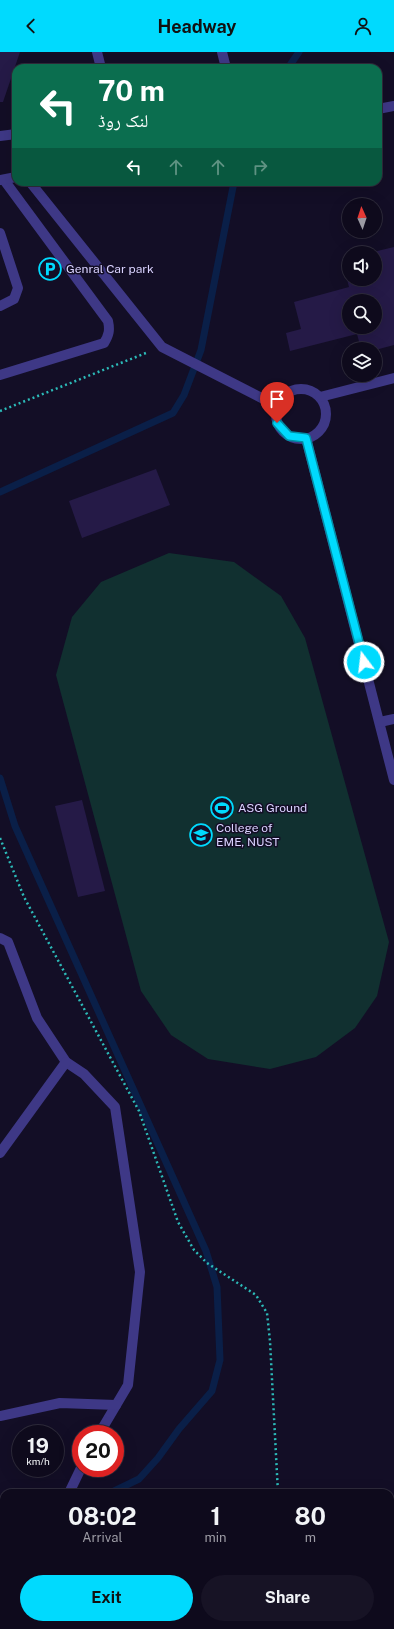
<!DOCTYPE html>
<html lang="en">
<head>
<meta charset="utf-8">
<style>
  :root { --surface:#0e0a1c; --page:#171325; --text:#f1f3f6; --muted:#9b9aa3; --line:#2e2b3b; --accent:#00dafe }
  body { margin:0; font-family:"Public Sans","Noto Naskh Arabic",sans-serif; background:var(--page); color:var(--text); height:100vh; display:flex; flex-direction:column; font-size:15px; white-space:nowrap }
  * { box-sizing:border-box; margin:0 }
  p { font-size:13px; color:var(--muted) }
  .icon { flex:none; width:22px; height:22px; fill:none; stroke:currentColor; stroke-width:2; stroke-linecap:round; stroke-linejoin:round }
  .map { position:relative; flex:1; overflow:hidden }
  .side { position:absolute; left:0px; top:1437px; width:394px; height:140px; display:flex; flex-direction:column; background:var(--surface); border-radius:12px 12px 0 0; box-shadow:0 4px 16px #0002,0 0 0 1px var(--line) }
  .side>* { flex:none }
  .banner { position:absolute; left:12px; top:12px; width:370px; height:122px; border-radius:12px; box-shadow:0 4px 16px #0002,0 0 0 1px var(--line); background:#0b6e4f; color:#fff; overflow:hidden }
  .needle { width:26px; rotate:357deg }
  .fabs { position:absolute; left:342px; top:146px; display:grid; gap:8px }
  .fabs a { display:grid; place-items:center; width:40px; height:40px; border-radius:50%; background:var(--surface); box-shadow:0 4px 16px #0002,0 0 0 1px var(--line); font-size:20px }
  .speed { position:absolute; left:12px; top:1373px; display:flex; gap:8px; font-size:20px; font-weight:700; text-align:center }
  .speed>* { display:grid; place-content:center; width:52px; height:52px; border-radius:50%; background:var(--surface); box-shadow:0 4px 16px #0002,0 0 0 1px var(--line); line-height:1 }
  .speed small { font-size:10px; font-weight:400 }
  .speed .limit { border:6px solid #d22; background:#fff; color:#111 }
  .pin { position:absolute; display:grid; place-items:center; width:34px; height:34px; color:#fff; margin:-41px -17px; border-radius:50% 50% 50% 0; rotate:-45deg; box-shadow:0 0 4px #0007 }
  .pin .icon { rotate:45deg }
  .me { position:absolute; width:44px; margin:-22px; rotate:345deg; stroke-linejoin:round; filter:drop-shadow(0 0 3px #0008) }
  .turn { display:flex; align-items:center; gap:14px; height:84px; padding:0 20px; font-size:18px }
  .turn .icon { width:52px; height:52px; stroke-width:2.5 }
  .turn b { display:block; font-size:28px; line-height:34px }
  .lanes { display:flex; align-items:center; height:38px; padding:0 20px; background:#0003; justify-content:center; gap:20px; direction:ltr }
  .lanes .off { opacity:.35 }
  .eta { display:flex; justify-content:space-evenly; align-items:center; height:68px; text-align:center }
  .eta b { font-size:24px; font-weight:700; line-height:28px }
  .cta { display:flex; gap:8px; margin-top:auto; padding:8px 20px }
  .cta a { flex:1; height:46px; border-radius:24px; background:var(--accent); color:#111; font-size:16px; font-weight:700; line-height:46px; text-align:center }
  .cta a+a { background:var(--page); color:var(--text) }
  header { display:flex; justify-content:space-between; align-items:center; height:52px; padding:0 20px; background:var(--accent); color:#111; font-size:18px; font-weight:700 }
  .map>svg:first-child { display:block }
  .green { fill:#113030 }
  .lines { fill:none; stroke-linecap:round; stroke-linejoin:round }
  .stream { stroke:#0a1f48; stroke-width:7 }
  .building { fill:#251a47; fill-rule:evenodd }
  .path { stroke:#2cbab8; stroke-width:2.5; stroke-dasharray:2 3; stroke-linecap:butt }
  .lane { stroke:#3e3886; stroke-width:10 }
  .street { stroke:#3e3886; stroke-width:10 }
  .route-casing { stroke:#008ea5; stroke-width:10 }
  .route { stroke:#00dafe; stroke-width:7 }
  .labels { text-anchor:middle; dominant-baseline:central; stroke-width:3; stroke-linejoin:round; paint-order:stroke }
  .poi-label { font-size:12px; fill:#dad3ff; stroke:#130e26; text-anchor:start }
</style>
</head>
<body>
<header><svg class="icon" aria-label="back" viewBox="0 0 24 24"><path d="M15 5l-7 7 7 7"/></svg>Headway<svg class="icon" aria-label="person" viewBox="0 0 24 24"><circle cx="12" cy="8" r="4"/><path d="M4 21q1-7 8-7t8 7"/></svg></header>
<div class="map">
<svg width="394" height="1577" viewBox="0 0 394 1577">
  <rect width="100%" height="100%" fill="#130e26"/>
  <polygon class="green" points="169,501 234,510 281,544 305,586 389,890 377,944 355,976 316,1005 270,1017 208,1007 171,983 141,939 56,623 72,565 101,530"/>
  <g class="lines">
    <g class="stream">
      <polyline points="288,16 299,0"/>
      <polyline points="0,440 173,361 184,343 201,298 234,130"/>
      <polyline points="0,726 15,774 206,1199 217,1235 220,1308 212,1339 179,1377 158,1406 139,1427 110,1441"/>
      <polyline points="10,1577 13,1573"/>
    </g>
  </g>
  <g class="building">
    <polygon points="0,0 20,0 3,50 0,50"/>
    <path d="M394,195V293L379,297H361L357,282L290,299L286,281L301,277L294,250L349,235L342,208L349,206V227H375V201H369ZM349,249H375V275H349Z"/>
    <polygon points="156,417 170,453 82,486 69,449"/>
    <polygon points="82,748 105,839 78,845 55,754"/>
  </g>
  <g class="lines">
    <g class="path">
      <polyline points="0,359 146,301"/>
      <polyline points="0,786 24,845 139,1059 178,1170 194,1198 207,1211 256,1243 267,1261 270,1289 278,1441"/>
      <polyline points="293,1573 294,1577"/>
    </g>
    <g class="lane">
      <polyline points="97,0 101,16"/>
      <polyline points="222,0 226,16"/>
      <polyline points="0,84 16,82"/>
      <polyline points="30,130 162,295 277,354"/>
      <polyline points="0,181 18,236 14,247 0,254"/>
      <path d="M0,323L104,291C109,283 110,278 108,269L4,128"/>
      <circle cx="301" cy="362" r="25"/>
      <polyline points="320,345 394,326"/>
      <polyline points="306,386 394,728"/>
      <polyline points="380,670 394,667"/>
    </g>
    <g class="street">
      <polyline points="378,57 394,54"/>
      <polyline points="0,128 16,125"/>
      <polyline points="0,886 8,890 37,966 66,1010 84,1022 115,1055 140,1220 128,1333 99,1382"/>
      <polyline points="0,1101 66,1010"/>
      <polyline points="0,1364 60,1351 116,1353"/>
      <polyline points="69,1441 81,1416"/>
      <polyline points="0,1508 4,1507"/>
      <polyline points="1,1577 4,1570"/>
    </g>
  </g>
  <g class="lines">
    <g class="route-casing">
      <polyline id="route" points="277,371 289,384 306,386 364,610"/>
    </g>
    <use href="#route" class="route"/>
  </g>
  <defs>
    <g id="parking-ring" transform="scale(1.15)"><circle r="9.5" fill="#130e26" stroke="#00dafe" stroke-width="1.5"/><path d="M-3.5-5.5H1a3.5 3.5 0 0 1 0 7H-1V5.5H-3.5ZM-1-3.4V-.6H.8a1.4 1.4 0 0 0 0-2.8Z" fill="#00dafe"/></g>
    <g id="stadium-ring" transform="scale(1.15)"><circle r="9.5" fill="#130e26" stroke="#00dafe" stroke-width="1.5"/><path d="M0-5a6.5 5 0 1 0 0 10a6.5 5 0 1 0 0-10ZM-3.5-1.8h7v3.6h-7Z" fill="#00dafe"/></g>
    <g id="university-ring" transform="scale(1.15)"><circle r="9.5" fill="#130e26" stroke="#00dafe" stroke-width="1.5"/><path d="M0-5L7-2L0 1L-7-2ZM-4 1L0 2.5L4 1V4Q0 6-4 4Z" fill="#00dafe"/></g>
  </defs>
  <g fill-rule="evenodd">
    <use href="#parking-ring" x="50" y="217"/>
    <use href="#stadium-ring" x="222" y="756"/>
    <use href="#university-ring" x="201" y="783"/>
  </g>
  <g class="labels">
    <g class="poi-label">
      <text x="66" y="217">Genral Car park</text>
      <text x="238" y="756">ASG Ground</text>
      <text x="216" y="776">College of<tspan x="216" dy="14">EME, NUST</tspan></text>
    </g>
  </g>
</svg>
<div class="fabs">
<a><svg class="needle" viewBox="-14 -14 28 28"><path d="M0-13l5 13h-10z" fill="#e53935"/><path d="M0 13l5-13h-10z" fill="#9b9aa3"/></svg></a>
<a><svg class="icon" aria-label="sound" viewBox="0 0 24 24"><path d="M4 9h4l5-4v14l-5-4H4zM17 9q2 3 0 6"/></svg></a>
<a><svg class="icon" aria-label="search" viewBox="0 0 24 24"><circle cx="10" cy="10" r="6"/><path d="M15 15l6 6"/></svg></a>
<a><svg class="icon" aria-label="layers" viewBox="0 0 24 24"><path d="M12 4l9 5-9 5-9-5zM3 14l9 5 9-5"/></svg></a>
</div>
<div class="speed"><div>19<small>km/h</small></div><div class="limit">20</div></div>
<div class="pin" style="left:277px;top:371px;background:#d93025"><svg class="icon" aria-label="arrive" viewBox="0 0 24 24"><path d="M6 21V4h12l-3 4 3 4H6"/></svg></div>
<svg class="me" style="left:364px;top:610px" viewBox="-20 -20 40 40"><circle r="17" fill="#00dafe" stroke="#fff" stroke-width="3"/><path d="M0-11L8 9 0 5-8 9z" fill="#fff"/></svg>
<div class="banner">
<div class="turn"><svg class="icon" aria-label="left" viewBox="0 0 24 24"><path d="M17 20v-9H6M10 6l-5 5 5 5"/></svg><div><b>70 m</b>لنک روڈ</div></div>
<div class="lanes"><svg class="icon" aria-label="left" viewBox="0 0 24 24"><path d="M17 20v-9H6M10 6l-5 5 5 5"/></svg><svg class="icon off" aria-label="ahead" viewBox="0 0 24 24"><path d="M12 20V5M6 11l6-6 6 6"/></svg><svg class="icon off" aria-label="ahead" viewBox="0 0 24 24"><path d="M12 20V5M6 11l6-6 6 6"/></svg><svg class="icon off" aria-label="right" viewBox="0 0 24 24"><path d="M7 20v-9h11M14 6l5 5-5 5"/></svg></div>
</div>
<section class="side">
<div class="eta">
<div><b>08:02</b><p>Arrival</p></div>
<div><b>1</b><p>min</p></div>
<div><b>80</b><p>m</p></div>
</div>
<div class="cta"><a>Exit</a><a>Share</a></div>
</section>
</div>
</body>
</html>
